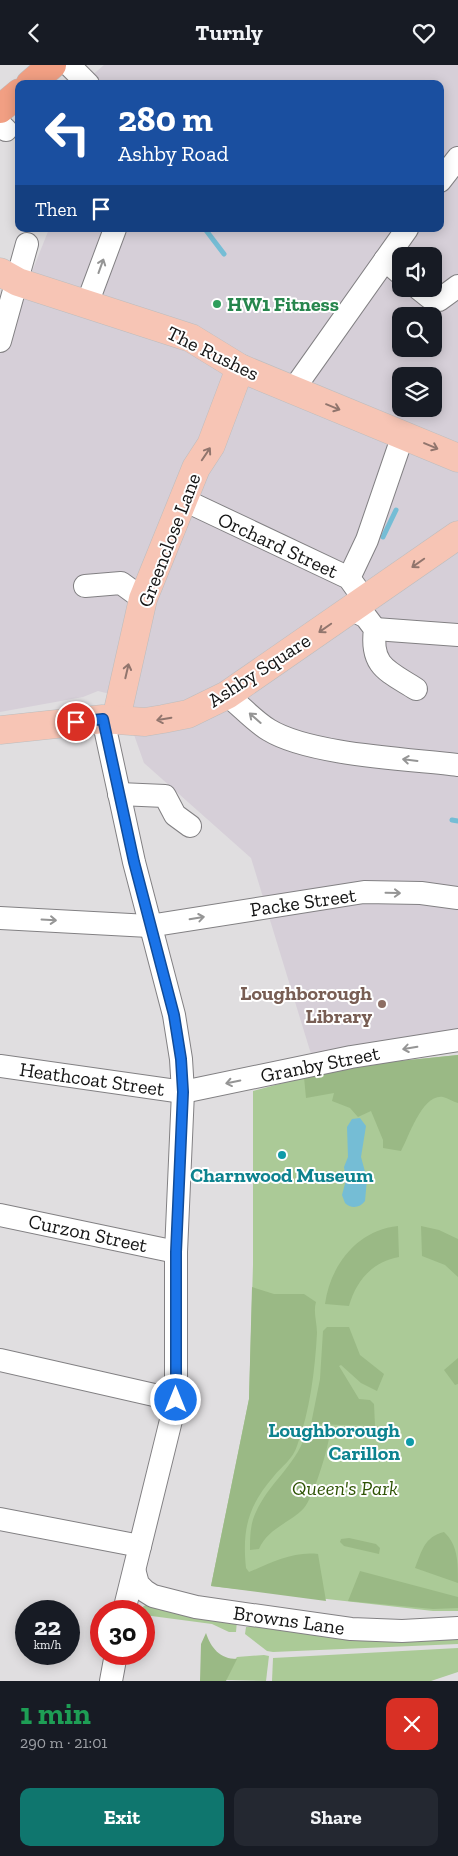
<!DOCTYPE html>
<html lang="en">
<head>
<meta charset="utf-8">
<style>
  :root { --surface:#171b24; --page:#242831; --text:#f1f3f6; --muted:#9ea1a6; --accent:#0f766e }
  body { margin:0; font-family:"Zilla Slab",serif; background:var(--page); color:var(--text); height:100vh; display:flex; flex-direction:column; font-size:19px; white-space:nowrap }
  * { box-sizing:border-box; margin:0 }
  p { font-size:16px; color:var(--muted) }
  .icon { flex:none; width:28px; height:28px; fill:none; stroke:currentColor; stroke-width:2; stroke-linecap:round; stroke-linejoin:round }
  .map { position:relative; height:1616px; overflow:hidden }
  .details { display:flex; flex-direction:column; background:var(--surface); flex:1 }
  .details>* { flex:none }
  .hud { position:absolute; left:15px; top:15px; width:429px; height:152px; border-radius:10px; box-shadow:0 2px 12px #0003; background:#1a4fa0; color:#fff; overflow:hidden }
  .fabs { position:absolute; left:392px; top:182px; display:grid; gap:10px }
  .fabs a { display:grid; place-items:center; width:50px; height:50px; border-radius:10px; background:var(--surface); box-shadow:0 2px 12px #0003; font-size:25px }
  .speed { position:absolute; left:15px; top:1535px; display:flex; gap:10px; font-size:25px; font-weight:700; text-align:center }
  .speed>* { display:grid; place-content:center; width:65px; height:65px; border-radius:50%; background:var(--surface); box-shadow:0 2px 12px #0003; line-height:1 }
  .speed small { font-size:12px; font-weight:400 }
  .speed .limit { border:8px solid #d22; background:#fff; color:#111 }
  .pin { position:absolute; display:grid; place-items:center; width:42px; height:42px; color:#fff; margin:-21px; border:2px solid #fff; border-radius:50%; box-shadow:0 1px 5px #0007 }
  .me { position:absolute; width:55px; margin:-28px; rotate:0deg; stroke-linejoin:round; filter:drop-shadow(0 0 4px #0008) }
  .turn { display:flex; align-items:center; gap:18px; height:105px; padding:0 20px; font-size:22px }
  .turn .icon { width:65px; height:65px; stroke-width:2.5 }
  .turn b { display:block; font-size:35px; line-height:42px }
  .then { display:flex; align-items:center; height:48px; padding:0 20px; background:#0003; gap:10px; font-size:19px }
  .round { display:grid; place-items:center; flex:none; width:52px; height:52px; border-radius:10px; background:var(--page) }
  .head { display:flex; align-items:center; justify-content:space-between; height:85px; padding:0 20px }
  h1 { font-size:30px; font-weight:800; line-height:38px; color:#1e9e55 }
  .cta { display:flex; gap:10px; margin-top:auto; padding:10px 20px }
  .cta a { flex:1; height:58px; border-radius:10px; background:var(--accent); color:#fff; font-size:20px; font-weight:800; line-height:58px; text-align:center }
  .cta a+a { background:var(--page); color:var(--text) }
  header { display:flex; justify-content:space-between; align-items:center; height:65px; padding:0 20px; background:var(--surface); font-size:22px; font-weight:800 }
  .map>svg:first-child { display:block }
  .built { fill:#d6cfd8; fill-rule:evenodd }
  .green { fill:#abca97 }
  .forest { fill:#9ab985 }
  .water { fill:#75bdd5 }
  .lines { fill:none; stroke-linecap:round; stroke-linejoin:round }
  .stream { stroke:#75bdd5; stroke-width:5 }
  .minor-casing { stroke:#828083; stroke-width:24 }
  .major-casing { stroke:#bdbdbd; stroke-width:29 }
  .highway-casing { stroke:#bdbdbd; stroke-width:29 }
  .minor { stroke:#fff; stroke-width:22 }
  .major { stroke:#f7c5b5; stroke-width:28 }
  .highway { stroke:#f19f83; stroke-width:28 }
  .oneway { stroke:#959595 }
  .oneway2 { stroke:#91756d }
  .route-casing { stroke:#114b97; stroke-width:12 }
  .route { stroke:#1a73e8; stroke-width:9 }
  .leisure-dot { fill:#2e9e5b; stroke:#fff; stroke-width:2 }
  .education-dot { fill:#8d6e63; stroke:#fff; stroke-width:2 }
  .culture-dot { fill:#0f9aa8; stroke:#fff; stroke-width:2 }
  .labels { text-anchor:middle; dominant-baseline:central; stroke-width:4; stroke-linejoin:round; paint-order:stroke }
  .leisure-label { font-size:20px; font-weight:bold; fill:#27864d; stroke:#fff; text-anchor:start }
  .street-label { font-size:20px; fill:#141414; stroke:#fff }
  .education-label { font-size:20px; font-weight:bold; fill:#785e54; stroke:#fff; text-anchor:end }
  .culture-label { font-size:20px; font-weight:bold; fill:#0d838f; stroke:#fff }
  .park-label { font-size:20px; font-style:italic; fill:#2e5304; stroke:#fff }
</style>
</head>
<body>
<header><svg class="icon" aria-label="back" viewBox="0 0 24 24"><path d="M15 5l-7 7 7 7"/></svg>Turnly<svg class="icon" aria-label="heart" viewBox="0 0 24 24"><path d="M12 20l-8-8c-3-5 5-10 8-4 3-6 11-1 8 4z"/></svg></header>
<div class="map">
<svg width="458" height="1616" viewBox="0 0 458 1616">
  <rect width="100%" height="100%" fill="#e0dee0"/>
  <path class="built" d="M104,0H458V967L311,989L251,793L144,698L126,647L114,630L98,626L83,632L0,647V243L16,247L49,164H440V19H82ZM401,191H434V224H401ZM401,251H434V284H401ZM401,311H434V344H401Z"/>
  <g class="green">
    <polygon points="458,990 458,1546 433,1546 211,1521 249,1334 253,1200 253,1026 342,1002"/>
    <polygon points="147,1539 237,1556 236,1567 229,1567 212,1559 144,1550 141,1543"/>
    <polygon points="257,1561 458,1571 458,1579 273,1587 267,1586 245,1569 246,1562"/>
    <polygon points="458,1583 458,1607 431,1616 272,1616 273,1593"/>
    <polygon points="264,1590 269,1591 266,1616 226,1615 233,1597 237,1592"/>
  </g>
  <g class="forest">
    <path d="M458,990V1038C453,1037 448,1033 443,1032C422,1029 409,1072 401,1086L383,1083V1075L371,1046L358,1052L350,1043L332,1036L334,1028L306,1033L304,1012L342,1002Z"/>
    <path d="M398,1161L399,1192C372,1197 356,1216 349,1241L325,1239C330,1201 357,1165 398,1161Z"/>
    <polygon points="421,1161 439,1165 458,1174 458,1212 445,1200 422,1191"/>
    <path d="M252,1222L274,1229H304L316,1237C313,1247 317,1257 317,1268C315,1305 310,1346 297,1381C293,1394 282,1401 274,1411C248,1441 242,1464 246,1503L249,1507C271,1498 293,1486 318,1489L326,1536L211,1521L249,1334Z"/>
    <polygon points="327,1262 349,1262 360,1290 384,1309 377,1326 361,1318 341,1300 339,1301 359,1334 370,1335 374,1339 375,1361 311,1359 320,1314 323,1266"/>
    <polygon points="458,1293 458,1319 455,1320 444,1305"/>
    <path d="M305,1371L329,1373C327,1387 313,1433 304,1443C290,1458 268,1463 259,1484L250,1485C250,1472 250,1459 256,1447C269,1418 295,1401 305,1371Z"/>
    <path d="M444,1467C458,1480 458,1497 458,1518L415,1503C422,1486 424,1472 444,1467Z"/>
    <polygon points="349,1473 376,1479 380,1483 379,1489 344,1481 340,1477 341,1474"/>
    <polygon points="360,1506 458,1532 458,1543 433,1544 348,1536"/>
    <path d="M206,1568C211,1583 220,1594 237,1594L226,1616H200L201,1579Z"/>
  </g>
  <path class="water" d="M360,1053L366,1061L361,1092L367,1114L365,1136C360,1143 351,1144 345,1138L342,1130L346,1115L344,1102L348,1092L347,1062L352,1054Z"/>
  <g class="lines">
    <g class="stream">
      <polyline points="205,164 224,189"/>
      <polyline points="383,472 396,445"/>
      <polyline points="452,755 458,756"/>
    </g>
    <g class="minor-casing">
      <g id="minor">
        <polyline points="69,0 88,19"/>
        <polyline points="0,59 6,65"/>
        <polyline points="440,116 458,93"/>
        <polyline points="385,195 401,209"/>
        <polyline points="419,224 429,232 439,235 458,221"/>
        <polyline points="87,239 115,164"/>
        <polyline points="0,276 27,179"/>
        <polyline points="293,325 407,164"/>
        <polyline points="184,435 349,513 364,534"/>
        <polyline points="349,513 367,475 403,370"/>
        <polyline points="85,521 121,518 143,534"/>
        <path d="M351,544L366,552L375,564C370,602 388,606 416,624"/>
        <polyline points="375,564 458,570"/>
        <path d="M227,630C241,641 254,656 269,665C310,690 409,694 458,700"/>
        <polyline points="103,654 134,797 174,950 181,994 183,1027 176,1187 176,1335 124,1546"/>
        <polyline points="119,729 165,731 175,750 190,761"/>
        <polyline points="0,853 149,861 364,827 421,828 458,833"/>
        <polyline points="0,1001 183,1027 351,992 458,975"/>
        <polyline points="0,1150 176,1187"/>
        <polyline points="0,1295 176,1335"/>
        <polyline points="0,1454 140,1481"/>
        <polyline points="135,1508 138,1519 145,1526 153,1531 196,1542 351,1564 402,1566 458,1563"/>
        <polyline points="111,1616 116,1589"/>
      </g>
    </g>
    <g class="major-casing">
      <g id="major">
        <polyline points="0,207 18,217 191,273 240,303 458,393"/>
        <polyline points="116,654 143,534 196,403 211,380 240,303"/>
        <polyline points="0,665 103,654 145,657 163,654 188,649 227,630 458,470"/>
      </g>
    </g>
    <g class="highway-casing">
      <g id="highway">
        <polyline points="30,19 52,0"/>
        <polyline points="0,44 19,28"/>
      </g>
    </g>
    <use href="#minor" class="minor"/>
    <use href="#major" class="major"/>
    <use href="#highway" class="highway"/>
  </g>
  <defs><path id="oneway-shaft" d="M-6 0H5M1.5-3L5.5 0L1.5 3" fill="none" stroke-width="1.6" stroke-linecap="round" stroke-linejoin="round" transform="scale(1.25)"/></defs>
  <g class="oneway">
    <use href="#oneway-shaft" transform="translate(101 201) rotate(-70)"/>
    <use href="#oneway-shaft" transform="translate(255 653) rotate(-139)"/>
    <use href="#oneway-shaft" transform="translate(410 695) rotate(-173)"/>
    <use href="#oneway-shaft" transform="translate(393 828) rotate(1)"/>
    <use href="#oneway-shaft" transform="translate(197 853) rotate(-9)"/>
    <use href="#oneway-shaft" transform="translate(49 855) rotate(3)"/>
    <use href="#oneway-shaft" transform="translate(410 983) rotate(171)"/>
    <use href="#oneway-shaft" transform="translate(233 1017) rotate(168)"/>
  </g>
  <g class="oneway2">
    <use href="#oneway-shaft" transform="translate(333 342) rotate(22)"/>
    <use href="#oneway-shaft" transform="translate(431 381) rotate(23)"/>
    <use href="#oneway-shaft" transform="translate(206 389) rotate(-56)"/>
    <use href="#oneway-shaft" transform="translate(418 498) rotate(145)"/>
    <use href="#oneway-shaft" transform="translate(325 563) rotate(145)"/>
    <use href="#oneway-shaft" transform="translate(127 606) rotate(-77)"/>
    <use href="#oneway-shaft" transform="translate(164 654) rotate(170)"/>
  </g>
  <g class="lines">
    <g class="route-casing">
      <polyline id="route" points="76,657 103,654 134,797 174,950 181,994 183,1027 176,1187 176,1335"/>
    </g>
    <use href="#route" class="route"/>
  </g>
  <circle class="leisure-dot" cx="217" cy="239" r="5"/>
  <circle class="education-dot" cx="382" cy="939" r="5"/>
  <g class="culture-dot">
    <circle cx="282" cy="1090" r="5"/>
    <circle cx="410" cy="1377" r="5"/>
  </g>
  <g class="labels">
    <g class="leisure-label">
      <text x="227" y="239">HW1 Fitness</text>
    </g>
    <g class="street-label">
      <text transform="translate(213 288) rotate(26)">The Rushes</text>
      <text transform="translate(169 475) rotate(-69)">Greenclose Lane</text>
      <text transform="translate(278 480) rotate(25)">Orchard Street</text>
      <text transform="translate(259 605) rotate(-33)">Ashby Square</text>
      <text transform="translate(303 837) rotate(-8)">Packe Street</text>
      <text transform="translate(320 999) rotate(-11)">Granby Street</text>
      <text transform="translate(92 1014) rotate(8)">Heathcoat Street</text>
      <text transform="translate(88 1168) rotate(12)">Curzon Street</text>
      <text transform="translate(289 1555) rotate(8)">Browns Lane</text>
    </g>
    <g class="education-label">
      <text x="372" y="928">Loughborough<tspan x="372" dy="23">Library</tspan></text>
    </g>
    <g class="culture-label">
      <text x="282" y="1110">Charnwood Museum</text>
      <text x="400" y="1365" text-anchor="end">Loughborough<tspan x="400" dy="23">Carillon</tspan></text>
    </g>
    <g class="park-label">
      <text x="345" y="1423">Queen's Park</text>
    </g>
  </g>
</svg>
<div class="fabs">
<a><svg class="icon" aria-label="sound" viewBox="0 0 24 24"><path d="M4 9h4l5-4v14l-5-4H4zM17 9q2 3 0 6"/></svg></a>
<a><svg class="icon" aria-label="search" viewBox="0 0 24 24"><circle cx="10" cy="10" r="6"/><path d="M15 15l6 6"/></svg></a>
<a><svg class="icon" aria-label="layers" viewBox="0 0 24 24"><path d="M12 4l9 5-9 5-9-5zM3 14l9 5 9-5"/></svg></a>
</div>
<div class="speed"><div>22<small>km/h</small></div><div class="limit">30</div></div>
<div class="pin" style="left:76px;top:657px;background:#d93025"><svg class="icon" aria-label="arrive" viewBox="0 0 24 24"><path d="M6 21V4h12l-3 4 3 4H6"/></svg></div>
<svg class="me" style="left:176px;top:1335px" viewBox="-20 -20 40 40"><circle r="17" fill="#1a73e8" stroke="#fff" stroke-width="3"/><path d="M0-11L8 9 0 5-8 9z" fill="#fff"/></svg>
<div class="hud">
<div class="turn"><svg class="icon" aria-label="left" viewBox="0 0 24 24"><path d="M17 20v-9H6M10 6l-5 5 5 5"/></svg><div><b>280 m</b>Ashby Road</div></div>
<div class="then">Then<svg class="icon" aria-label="arrive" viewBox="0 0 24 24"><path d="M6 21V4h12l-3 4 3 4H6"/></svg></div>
</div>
</div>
<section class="details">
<div class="head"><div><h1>1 min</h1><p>290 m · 21:01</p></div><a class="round" style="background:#d93025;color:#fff"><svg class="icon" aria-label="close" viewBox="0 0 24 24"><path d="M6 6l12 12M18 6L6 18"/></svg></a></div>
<div class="cta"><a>Exit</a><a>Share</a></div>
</section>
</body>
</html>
